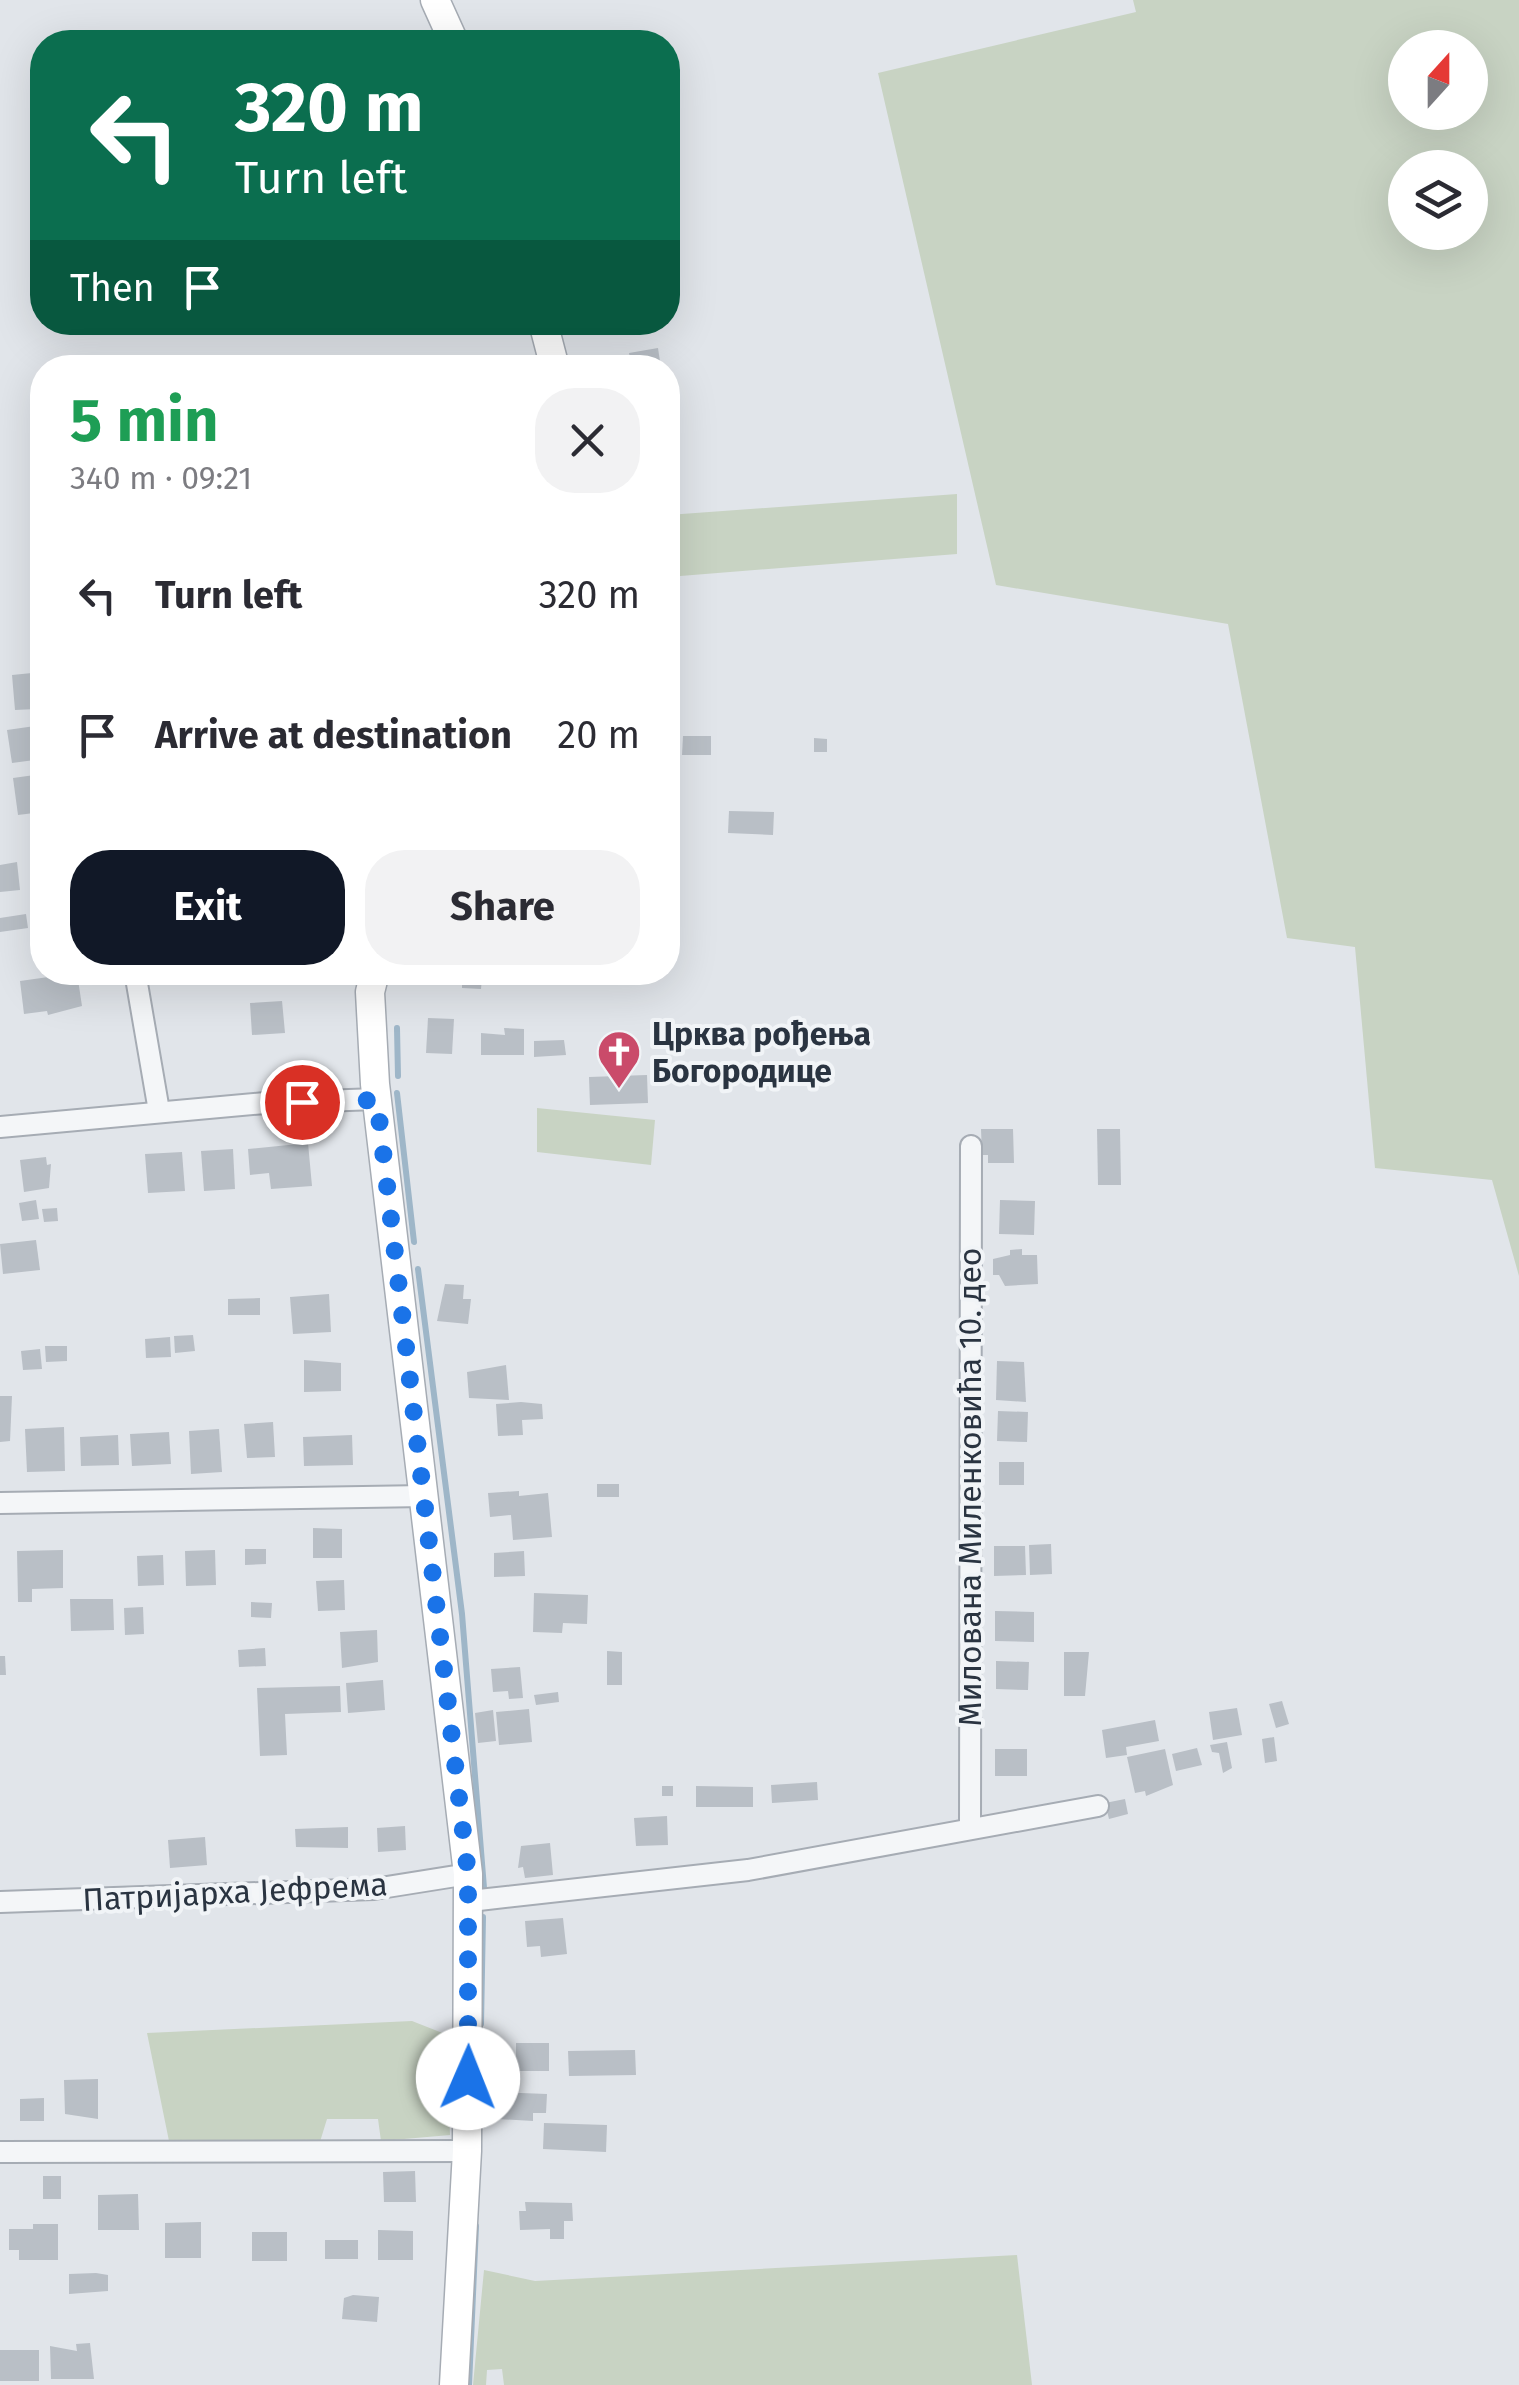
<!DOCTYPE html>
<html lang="en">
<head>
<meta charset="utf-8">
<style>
  :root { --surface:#fff; --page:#f2f2f3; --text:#2b2b33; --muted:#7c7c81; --accent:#111827 }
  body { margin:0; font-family:"Fira Sans",sans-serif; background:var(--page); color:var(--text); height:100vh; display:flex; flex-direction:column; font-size:38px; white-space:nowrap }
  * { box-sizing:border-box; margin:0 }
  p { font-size:32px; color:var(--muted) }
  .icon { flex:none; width:55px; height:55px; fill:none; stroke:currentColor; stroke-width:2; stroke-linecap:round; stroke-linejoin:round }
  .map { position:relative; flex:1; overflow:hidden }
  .panel { position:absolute; left:30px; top:355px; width:650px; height:630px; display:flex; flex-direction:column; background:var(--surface); border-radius:40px; box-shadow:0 10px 40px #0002 }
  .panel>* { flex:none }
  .top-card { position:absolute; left:30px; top:30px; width:650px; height:305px; border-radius:40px; box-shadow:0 10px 40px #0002; background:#0b6e4f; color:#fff; overflow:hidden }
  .needle { width:65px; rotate:21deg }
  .buttons { position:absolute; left:1388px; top:30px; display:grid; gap:20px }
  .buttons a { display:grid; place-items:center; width:100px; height:100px; border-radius:50%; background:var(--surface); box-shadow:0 10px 40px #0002; font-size:50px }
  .pin { position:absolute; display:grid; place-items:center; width:85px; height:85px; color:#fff; margin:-42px; border:5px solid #fff; border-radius:50%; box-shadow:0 2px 10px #0007 }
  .me { position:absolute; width:110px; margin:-55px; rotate:1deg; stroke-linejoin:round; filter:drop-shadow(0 0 8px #0008) }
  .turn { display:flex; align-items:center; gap:35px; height:210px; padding:0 40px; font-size:45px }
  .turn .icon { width:130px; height:130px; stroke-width:2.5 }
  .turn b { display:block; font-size:70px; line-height:85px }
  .then { display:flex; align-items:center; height:95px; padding:0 40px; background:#0003; gap:20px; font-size:38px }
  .round { display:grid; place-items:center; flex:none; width:105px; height:105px; border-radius:40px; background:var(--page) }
  .overview { display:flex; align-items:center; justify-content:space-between; height:170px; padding:0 40px }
  h1 { font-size:60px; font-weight:700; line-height:75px; color:#1e9e55 }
  .action { display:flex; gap:20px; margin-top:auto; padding:20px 40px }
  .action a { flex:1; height:115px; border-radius:40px; background:var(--accent); color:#fff; font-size:40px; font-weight:700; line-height:115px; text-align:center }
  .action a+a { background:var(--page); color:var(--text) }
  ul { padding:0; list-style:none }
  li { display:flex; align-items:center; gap:30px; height:140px; padding:0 40px }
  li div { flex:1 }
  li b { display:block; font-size:38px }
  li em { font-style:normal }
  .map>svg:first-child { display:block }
  .green { fill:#c8d3c3; fill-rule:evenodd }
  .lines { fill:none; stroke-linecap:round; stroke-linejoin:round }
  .stream { stroke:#9eb6c8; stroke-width:6 }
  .building { fill:#b9bfc6 }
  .street-casing { stroke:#a6acb4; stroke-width:24 }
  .secondary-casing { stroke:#a6acb4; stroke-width:31 }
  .street { stroke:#f4f6f8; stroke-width:20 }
  .secondary { stroke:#fff; stroke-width:28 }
  .route { stroke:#1a73e8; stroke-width:18; stroke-dasharray:0 32.4 }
  .labels { text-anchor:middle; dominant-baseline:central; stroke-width:8; stroke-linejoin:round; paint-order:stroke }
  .poi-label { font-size:32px; font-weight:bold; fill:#2a3441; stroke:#f1f4f7; text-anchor:start }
  .street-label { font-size:32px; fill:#2a3441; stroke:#f1f4f7 }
</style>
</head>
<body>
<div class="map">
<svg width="1519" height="2385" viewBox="0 0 1519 2385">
  <rect width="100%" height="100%" fill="#e1e5ea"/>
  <g class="green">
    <path d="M1133,0H1519V1276L1492,1180L1375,1168L1355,947L1287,938L1228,624L996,585L878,73L1136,12ZM1405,48H1470V112H1405ZM1405,168H1470V232H1405Z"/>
    <polygon points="957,494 957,554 668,577 668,515"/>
    <polygon points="537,1108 655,1120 651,1165 537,1152"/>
    <polygon points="412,2021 445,2034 450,2135 381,2141 378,2119 327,2119 319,2145 169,2141 147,2033"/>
    <polygon points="1017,2255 1032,2385 504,2385 502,2369 487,2370 486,2385 473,2385 484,2270 535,2281"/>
  </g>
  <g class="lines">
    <g class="stream">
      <polyline points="397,1028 398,1076"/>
      <polyline points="397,1093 414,1242"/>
      <polyline points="418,1269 462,1614 484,1888"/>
      <polyline points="481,2024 483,1917"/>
      <polyline points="469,2385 476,2226"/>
    </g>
  </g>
  <g class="building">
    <polygon points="658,348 661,368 632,368 629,353"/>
    <polygon points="42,672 42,700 36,700 36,709 15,710 12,675"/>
    <polygon points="42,725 42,759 12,763 7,730"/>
    <polygon points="683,736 711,736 711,755 682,755"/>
    <polygon points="814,738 827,739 827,752 814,752"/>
    <polygon points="42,774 42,812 18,815 13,778"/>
    <polygon points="729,811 774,812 773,835 728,833"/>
    <polygon points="668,815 676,816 673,846 668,846"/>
    <polygon points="17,862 20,890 0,892 0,865"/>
    <polygon points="26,914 28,928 0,932 0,918"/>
    <polygon points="77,973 82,1006 48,1015 47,1011 24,1014 20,981"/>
    <polygon points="462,977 482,978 481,989 462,988"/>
    <polygon points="282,1001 285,1033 252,1035 250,1003"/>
    <polygon points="428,1018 454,1019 452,1054 426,1053"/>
    <polygon points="504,1028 524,1029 524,1055 481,1055 481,1033 505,1035"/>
    <polygon points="564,1040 566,1055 534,1057 534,1041"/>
    <polygon points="647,1075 648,1103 590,1105 589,1077"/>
    <polygon points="981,1129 1013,1129 1014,1163 988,1163 988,1155 982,1155"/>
    <polygon points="1097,1129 1120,1129 1121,1185 1098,1185"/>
    <polygon points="308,1143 312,1186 271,1189 269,1173 250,1175 248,1149"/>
    <polygon points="233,1149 235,1189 204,1191 201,1151"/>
    <polygon points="182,1152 185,1191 148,1193 145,1154"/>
    <polygon points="46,1157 47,1165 51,1164 49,1188 24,1192 20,1160"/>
    <polygon points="36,1200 39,1219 22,1221 19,1203"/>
    <polygon points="1000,1200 1035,1201 1034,1235 999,1234"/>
    <polygon points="57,1208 58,1221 44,1222 42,1209"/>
    <polygon points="36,1240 40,1270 3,1274 0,1244"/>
    <polygon points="1022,1249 1022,1255 1037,1255 1038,1284 1005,1286 999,1275 993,1275 993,1259 1010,1255 1010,1250"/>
    <polygon points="445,1284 464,1285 463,1299 471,1299 468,1324 437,1321"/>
    <polygon points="329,1294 331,1332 293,1334 290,1297"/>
    <polygon points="260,1298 260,1315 228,1315 228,1299"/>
    <polygon points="193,1335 195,1351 175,1353 174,1336"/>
    <polygon points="170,1337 171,1357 146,1358 145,1339"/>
    <polygon points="45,1346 67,1346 67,1361 46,1362"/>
    <polygon points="40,1349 42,1369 23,1370 21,1351"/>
    <polygon points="304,1360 341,1363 341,1391 304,1392"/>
    <polygon points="997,1361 1024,1362 1026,1402 996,1400"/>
    <polygon points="506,1365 509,1400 469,1398 467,1372"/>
    <polygon points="0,1396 12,1396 10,1441 0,1442"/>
    <polygon points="521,1402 542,1404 543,1419 522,1420 523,1435 498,1436 496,1404"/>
    <polygon points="998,1411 1028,1412 1027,1442 997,1441"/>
    <polygon points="273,1422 275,1457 247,1458 244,1424"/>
    <polygon points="64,1427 65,1471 27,1472 25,1429"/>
    <polygon points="219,1429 222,1472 191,1474 189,1431"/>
    <polygon points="169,1432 171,1464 132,1466 130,1434"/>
    <polygon points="118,1435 119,1465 81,1466 80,1437"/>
    <polygon points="352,1435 353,1465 304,1466 303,1437"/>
    <rect x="999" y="1462" width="25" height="23"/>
    <rect x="597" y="1484" width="22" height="13"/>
    <polygon points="519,1491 519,1496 548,1493 552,1537 513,1540 511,1515 490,1517 488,1493"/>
    <polygon points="313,1528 342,1529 342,1558 313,1558"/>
    <polygon points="1051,1544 1052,1574 1030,1575 1029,1545"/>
    <polygon points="994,1546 1025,1546 1026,1575 994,1576"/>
    <polygon points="245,1549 266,1549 266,1564 245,1565"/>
    <polygon points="63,1550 63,1588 32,1589 32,1602 18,1602 17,1551"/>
    <polygon points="215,1550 216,1585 186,1586 185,1551"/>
    <polygon points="524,1551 525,1576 494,1577 494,1553"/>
    <polygon points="163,1555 164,1585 138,1586 137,1556"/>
    <polygon points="344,1580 345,1610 318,1611 316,1581"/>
    <polygon points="534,1593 588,1595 587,1624 563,1623 562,1633 533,1632"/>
    <polygon points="70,1599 113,1599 114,1630 71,1631"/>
    <polygon points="251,1602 272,1603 271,1618 251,1617"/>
    <polygon points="143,1607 144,1634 125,1635 124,1608"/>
    <polygon points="995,1611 1034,1612 1034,1642 995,1641"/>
    <polygon points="377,1630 378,1662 342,1668 340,1632"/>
    <polygon points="265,1648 266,1666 239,1667 238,1650"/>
    <polygon points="607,1651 622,1652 622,1685 607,1685"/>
    <polygon points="1064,1652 1089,1652 1085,1696 1064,1696"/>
    <polygon points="0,1656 5,1656 6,1675 0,1675"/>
    <polygon points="996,1661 1029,1662 1028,1690 996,1689"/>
    <polygon points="520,1667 523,1698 509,1699 508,1691 493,1692 491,1669"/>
    <polygon points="383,1680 385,1710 348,1713 346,1683"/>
    <polygon points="340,1686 341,1712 285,1714 287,1755 260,1756 257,1688"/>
    <polygon points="558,1692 559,1702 536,1705 534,1695"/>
    <polygon points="1282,1701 1289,1724 1276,1728 1269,1704"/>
    <polygon points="1237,1708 1242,1735 1213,1740 1209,1712"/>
    <polygon points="529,1709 532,1742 499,1745 496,1712"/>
    <polygon points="493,1710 496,1741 478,1743 475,1713"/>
    <polygon points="1155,1720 1159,1741 1126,1747 1127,1755 1106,1758 1102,1730"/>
    <polygon points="1274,1737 1277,1761 1265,1763 1262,1739"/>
    <polygon points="1227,1742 1232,1768 1223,1773 1219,1753 1212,1752 1210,1745"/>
    <polygon points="1197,1748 1202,1765 1176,1771 1172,1754"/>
    <rect x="995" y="1749" width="32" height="27"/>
    <polygon points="1165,1749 1173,1785 1146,1796 1145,1791 1135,1793 1127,1757"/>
    <polygon points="817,1782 818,1800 772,1803 771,1785"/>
    <rect x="662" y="1786" width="11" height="10"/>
    <polygon points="696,1786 753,1787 753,1807 696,1807"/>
    <polygon points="1125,1799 1128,1814 1109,1819 1105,1803"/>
    <polygon points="667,1816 668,1845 636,1846 634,1818"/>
    <polygon points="405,1826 406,1850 378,1852 377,1828"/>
    <polygon points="348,1827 348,1848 296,1847 295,1829"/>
    <polygon points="205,1837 207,1865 170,1868 168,1840"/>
    <polygon points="550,1843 553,1875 525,1878 523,1867 518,1868 521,1846"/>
    <polygon points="563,1918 567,1954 541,1957 540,1946 527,1947 525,1921"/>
    <rect x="516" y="2043" width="33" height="28"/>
    <polygon points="635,2050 636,2075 569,2076 568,2051"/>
    <polygon points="98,2079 98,2119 65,2114 64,2080"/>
    <polygon points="498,2092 547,2094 546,2113 533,2113 533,2121 497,2119"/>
    <polygon points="44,2098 44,2121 20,2121 20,2099"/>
    <polygon points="544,2123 607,2125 606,2152 543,2149"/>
    <polygon points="415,2171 416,2202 384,2202 383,2172"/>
    <rect x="43" y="2176" width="18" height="23"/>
    <polygon points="138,2194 139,2230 98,2230 98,2195"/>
    <polygon points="525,2202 572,2203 573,2221 564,2221 564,2239 550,2239 550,2229 520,2230 519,2211 526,2211"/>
    <polygon points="201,2222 201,2258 165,2258 165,2223"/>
    <polygon points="33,2224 58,2224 58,2260 19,2260 19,2250 9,2250 9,2229 33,2229"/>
    <polygon points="378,2230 413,2231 413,2260 378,2260"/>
    <rect x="252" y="2232" width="35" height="29"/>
    <rect x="325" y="2240" width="33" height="19"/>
    <polygon points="96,2273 108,2275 108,2291 69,2294 69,2274"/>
    <polygon points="353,2295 379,2297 377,2322 342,2319 344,2298"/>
    <polygon points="90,2343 94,2379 51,2379 50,2346 77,2351 76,2344"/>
    <rect x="0" y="2350" width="39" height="31"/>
  </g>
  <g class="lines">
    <g class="street-casing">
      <g id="street">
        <polyline points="135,972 159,1111"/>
        <polyline points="0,1127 265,1103 377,1099"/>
        <polyline points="0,1503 425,1496"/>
        <polyline points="970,1828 971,1146"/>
        <polyline points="470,1901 748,1870 1098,1806"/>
        <polyline points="0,1902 374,1889 468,1874"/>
        <polyline points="0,2152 467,2151"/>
      </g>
    </g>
    <g class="secondary-casing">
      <g id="secondary">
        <polyline points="435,0 454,42"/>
        <polyline points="543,322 555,368"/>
        <polyline points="375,972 370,992 375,1084 468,1874 467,2151 454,2385"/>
      </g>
    </g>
    <use href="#street" class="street"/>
    <use href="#secondary" class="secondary"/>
  </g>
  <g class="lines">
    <polyline class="route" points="302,1102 377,1100 468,1874 468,2078"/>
  </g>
  <defs>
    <g id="church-pin" transform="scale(2.25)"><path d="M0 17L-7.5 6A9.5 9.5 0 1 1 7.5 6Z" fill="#ca4b6a" stroke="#f1f4f7"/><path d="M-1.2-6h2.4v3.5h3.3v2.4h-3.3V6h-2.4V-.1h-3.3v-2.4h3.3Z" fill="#fff"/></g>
  </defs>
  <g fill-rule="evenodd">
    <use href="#church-pin" x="619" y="1052"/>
  </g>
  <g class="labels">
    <g class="poi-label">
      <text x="652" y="1034">Црква рођења<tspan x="652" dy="37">Богородице</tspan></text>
    </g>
    <g class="street-label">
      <text transform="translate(970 1487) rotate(-90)">Милована Миленковића 10. део</text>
      <text transform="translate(235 1892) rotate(-3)">Патријарха Јефрема</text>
    </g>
  </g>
</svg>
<div class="buttons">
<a><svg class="needle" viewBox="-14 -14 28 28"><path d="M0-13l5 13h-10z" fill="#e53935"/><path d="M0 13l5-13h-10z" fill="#7c7c81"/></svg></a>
<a><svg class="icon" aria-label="layers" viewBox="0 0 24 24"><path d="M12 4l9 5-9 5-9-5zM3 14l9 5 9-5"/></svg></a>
</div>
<div class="pin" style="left:302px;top:1102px;background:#d93025"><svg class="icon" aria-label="arrive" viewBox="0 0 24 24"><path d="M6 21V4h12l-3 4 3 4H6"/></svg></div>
<svg class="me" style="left:468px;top:2078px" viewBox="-20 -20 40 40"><circle r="19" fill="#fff"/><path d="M0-13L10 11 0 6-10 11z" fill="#1a73e8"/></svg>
<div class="top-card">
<div class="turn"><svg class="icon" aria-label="left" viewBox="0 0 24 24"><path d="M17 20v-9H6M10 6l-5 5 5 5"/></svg><div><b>320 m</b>Turn left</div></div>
<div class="then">Then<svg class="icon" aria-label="arrive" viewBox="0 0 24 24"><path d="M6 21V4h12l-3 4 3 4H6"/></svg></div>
</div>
<section class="panel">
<div class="overview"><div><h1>5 min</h1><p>340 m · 09:21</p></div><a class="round"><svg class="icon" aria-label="close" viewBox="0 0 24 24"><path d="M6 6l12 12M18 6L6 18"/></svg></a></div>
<ul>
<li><svg class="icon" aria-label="left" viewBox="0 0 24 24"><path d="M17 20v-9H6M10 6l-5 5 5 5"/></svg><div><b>Turn left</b></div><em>320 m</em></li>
<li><svg class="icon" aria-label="arrive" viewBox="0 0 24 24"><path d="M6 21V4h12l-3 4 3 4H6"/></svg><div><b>Arrive at destination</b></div><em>20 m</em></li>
</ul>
<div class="action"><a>Exit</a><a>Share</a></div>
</section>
</div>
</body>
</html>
